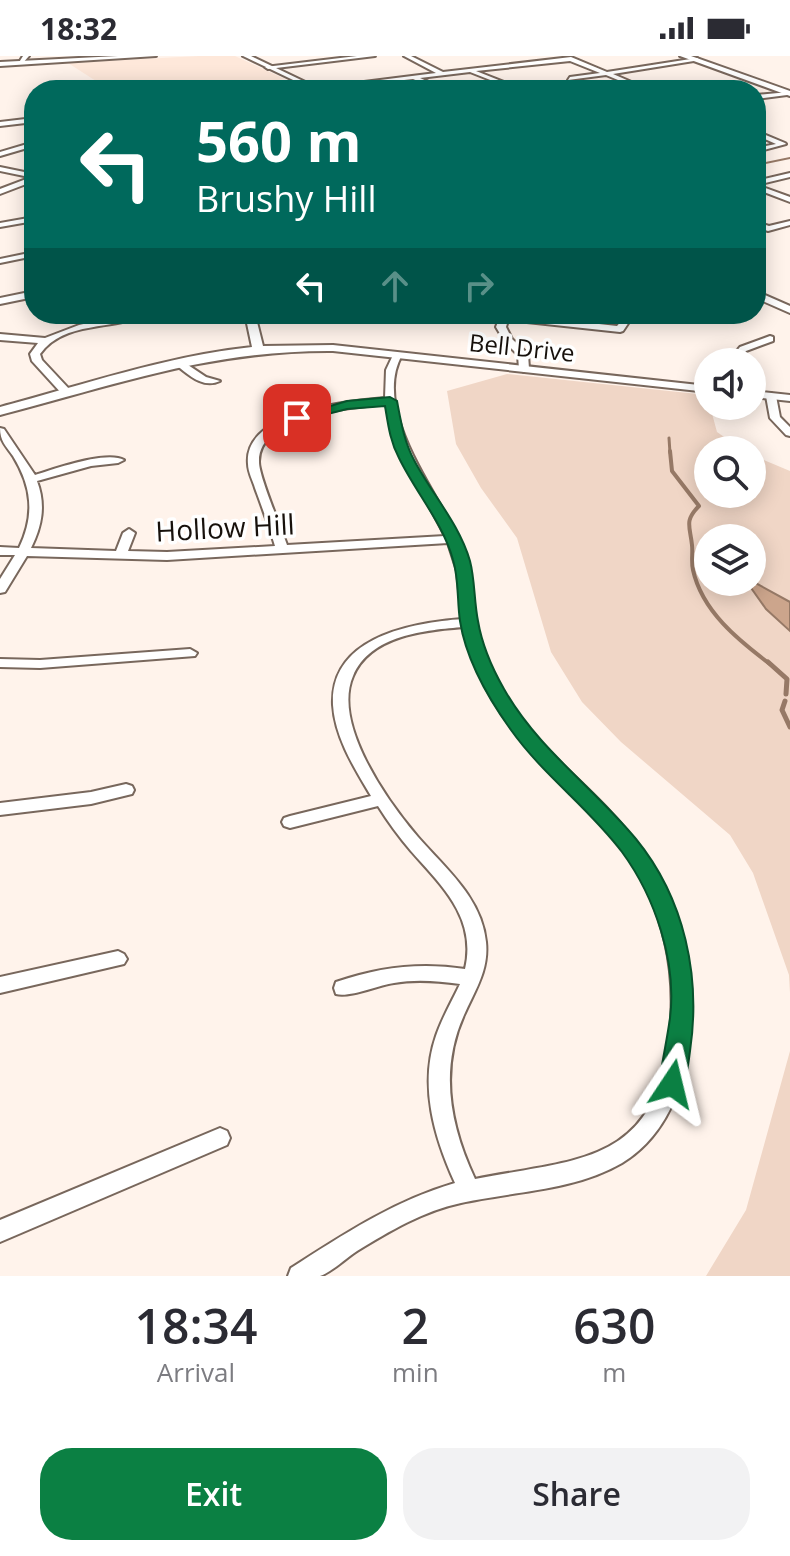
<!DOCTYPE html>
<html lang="en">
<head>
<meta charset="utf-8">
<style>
  :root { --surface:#fff; --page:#f2f2f3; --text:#2b2b33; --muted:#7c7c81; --accent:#0b8043 }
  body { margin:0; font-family:"Open Sans",sans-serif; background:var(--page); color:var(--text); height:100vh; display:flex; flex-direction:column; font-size:30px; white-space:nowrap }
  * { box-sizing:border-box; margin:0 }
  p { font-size:26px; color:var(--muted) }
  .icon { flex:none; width:44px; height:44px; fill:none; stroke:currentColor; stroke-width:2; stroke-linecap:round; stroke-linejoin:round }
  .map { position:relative; height:1220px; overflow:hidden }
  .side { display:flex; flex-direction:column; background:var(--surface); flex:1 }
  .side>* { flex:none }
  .hud { position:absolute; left:24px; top:24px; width:742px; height:244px; border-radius:32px; box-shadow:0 4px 20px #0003; background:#00695c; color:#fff; overflow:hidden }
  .buttons { position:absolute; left:694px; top:292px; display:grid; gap:16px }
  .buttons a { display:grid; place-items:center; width:72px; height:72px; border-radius:50%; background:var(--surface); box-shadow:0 4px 20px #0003; font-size:40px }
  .pin { position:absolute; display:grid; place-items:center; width:68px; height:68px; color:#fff; margin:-34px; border-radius:16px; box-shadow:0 4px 12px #0006 }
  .me { position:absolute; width:88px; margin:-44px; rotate:10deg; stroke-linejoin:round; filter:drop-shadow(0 0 6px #0008) }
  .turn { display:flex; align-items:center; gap:28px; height:168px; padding:0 40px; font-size:36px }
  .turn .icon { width:104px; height:104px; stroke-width:2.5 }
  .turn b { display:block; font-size:56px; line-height:68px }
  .lanes { display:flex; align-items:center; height:76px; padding:0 40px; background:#0003; justify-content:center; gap:40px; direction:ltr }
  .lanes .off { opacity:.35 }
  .eta { display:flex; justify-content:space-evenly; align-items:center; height:136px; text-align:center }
  .eta b { font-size:48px; font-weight:600; line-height:56px }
  .primary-button { display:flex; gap:16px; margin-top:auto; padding:16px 40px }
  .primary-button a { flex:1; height:92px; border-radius:32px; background:var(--accent); color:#fff; font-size:32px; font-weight:600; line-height:92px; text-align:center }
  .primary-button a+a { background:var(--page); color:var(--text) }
  .status { display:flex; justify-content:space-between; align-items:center; height:56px; padding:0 40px; background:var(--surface); direction:ltr }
  .status svg { height:22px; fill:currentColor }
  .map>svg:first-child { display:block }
  .built { fill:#fee8da }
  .green { fill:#f0d6c6; fill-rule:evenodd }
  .water { fill:#cca58c; stroke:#967966; stroke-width:2 }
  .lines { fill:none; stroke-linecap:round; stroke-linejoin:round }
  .stream-far3 { stroke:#967966; stroke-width:2 }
  .stream-far2 { stroke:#967966; stroke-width:3 }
  .stream-far1 { stroke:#967966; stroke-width:4 }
  .stream { stroke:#967966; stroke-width:5 }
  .minor-casing { stroke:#78675c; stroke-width:4 }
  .tertiary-casing { stroke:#78675c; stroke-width:4 }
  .primary-casing { stroke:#78675c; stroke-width:4 }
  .minor { fill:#fff; fill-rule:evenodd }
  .tertiary { fill:#fff; fill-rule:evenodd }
  .primary { fill:#fff; fill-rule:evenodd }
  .route { fill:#0b8043; stroke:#07532c; stroke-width:2 }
  .labels { text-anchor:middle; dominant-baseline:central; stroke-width:7; stroke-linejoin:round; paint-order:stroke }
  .far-street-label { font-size:24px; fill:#17110c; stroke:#fff }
  .street-label { font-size:28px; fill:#17110c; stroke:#fff }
</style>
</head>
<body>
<div class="status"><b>18:32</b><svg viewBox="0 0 49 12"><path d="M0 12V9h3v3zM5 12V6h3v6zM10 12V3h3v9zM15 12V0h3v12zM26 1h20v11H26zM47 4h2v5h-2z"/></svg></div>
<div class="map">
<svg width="790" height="1220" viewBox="0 0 790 1220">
  <rect width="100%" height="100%" fill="#fff3eb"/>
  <polygon class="built" points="199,0 235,0 285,23 211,34 110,34 68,7"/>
  <g class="green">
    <path d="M507,318L707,339L717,376L743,394H708V438H752V399L790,415V937L789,919L753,817L730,779L621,686L582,646L551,596L517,482L481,432L456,388L447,335ZM708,482H752V526H708Z"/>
    <polygon points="790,995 790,1220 706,1220 746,1154"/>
  </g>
  <polygon class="water" points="752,525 790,546 790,575 766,553 749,529"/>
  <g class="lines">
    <polyline class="stream-far3" points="756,109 790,102"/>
    <polyline class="stream-far2" points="669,382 670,397"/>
    <path class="stream-far1" d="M670,395L672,415L699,450C684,465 690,470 692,489C693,497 691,506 693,514C702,555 738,584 770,608"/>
    <g class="stream">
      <polyline points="768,606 787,623 786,638"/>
      <polyline points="785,645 782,654 790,671"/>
    </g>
    <g class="minor-casing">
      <g id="minor">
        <polygon points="23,0 29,0 22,8 18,8"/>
        <polygon points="357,0 375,0 268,13 265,11"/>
        <polygon points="404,0 411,0 443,16 571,1 607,16 697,2 700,4 613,18 650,34 642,34 606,19 568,24 570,21 600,17 570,5 476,15 524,34 516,34 470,16 420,22 447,34 439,34 413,23 351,30 348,28 436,17"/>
        <polygon points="789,36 787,39 756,43 756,39"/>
        <polygon points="34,62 34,66 0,70 0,66"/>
        <polygon points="756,75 785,87 786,88 756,96 756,92 776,88 756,79"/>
        <polygon points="34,86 34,90 0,100 0,96"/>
        <polygon points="790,117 790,121 757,129 790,141 790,146 756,133 756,125"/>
        <polygon points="34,120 34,125 0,138 0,133"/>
        <polygon points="34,161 34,165 0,171 0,167"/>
        <polygon points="790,165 790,169 768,175 756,171 756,166 769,170"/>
        <polygon points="34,196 34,200 0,207 0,203"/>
        <polygon points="34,235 34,241 0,248 0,242"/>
        <path d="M128,258H145C114,275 64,264 40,298L42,304L71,335L72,337L67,340L63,339L32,305L30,298L38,287L0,284V278L45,282L79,269Z"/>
        <path d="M471,258H509L617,270C626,258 637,258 650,258L629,266L623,275L620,276L508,264L506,271L512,283L528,298L529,313L524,316L519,313L518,299L505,286L496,271L499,263L475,261Z"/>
        <polygon points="770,280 773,281 773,285 746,295 737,306 727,306 740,291"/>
        <path d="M394,297L402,299C373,350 429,426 452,470C473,509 469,534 478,575C484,600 495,624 509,645C543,700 600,736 637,788C654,813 669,839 678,868C703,942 697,1062 622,1107C574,1135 515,1135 461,1147C423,1155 390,1175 357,1195C346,1202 332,1216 320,1220C311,1220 297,1220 288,1220L291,1212C344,1178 394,1145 455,1127C434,1081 419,1029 436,980C442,962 452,945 460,928C438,925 416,923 394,927C379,929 349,942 336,938L334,932L336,926C379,911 420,906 465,913C477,862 442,830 411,795C399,781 388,766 378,750L290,772L284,770L282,766L284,762L290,760L371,740C355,713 335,682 333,649C330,581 411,567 462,563L457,515L448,487L167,504L27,500L5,536L0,537V523L15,499H0V491L19,492C35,459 32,431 13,400C6,390 0,385 0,372L4,373L35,419C54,413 107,394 124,404L118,407L91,410L37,425C46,449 42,470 31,492L116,495L123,477L129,473L135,477L128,495L167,496L275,490C269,470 262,451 255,432C253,425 248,416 248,408C243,355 349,345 385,342L386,314ZM386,348C394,397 423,436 445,480L287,489C281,471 259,421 259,406C258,359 352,351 386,348ZM464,571C475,631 516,683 557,724C580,747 605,769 624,795C664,851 678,917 669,984C654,1110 574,1103 475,1123C450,1070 439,1014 464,959C475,934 489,914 486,886C482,842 445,812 418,781C388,746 332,668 353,620C370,579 426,574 464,571Z"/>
        <path d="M176,305H182L206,321L220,325C203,333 189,319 176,309Z"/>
        <polygon points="771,337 776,340 780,361 790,371 790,380 786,379 770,362 766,340"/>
        <polygon points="190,593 197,597 195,600 40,612 0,611 0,603 40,604"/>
        <polygon points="126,728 132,730 134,734 132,738 91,748 0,759 0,747 91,736"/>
        <polygon points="118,895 124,898 127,903 124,908 0,937 0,921"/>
        <polygon points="220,1072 227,1075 230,1082 227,1089 0,1186 0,1164"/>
      </g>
    </g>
    <g class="tertiary-casing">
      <g id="tertiary">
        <polygon points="118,0 156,0 0,10 0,6"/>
        <polygon points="243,0 251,0 322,34 314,34"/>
        <polygon points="0,111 34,118 34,122 0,115"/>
        <polygon points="756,235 790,250 790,257 756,242"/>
        <path d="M245,258H255L263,290L333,289L708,330V336L333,295C210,294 116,329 0,359V351C83,329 166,300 252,291Z"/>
        <polygon points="752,335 790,339 790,345 752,341"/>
      </g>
    </g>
    <g class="primary-casing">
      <polygon id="primary" points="680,0 691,0 790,35 790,40"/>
    </g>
    <use href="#minor" class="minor"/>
    <use href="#tertiary" class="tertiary"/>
    <use href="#primary" class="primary"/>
  </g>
  <path class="route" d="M390,341L397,345C401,366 404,385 414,404C431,437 459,467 470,505C475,524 474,545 478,565C482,589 492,612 504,633C538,693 593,731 636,783C685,843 701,921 690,995C688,1009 687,1024 681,1037L672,1040L662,1037L659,1028C662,1006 667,984 670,962C677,906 655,841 622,796C589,752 543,719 511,674C488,642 466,604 460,565C457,545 459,523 453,504C443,467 416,437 399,402C390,385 388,368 385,350L347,353L297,366L290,362L347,345Z"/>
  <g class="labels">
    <g class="far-street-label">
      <text transform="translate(522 291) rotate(6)">Bell Drive</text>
    </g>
    <g class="street-label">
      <text transform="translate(225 471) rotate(-3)">Hollow Hill</text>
    </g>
  </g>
</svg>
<div class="buttons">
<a><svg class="icon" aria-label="sound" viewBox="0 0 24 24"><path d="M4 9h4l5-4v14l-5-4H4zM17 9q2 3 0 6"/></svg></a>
<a><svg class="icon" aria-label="search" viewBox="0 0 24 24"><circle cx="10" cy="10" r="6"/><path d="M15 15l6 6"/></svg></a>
<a><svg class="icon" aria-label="layers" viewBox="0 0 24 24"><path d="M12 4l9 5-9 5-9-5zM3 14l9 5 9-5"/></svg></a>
</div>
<div class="pin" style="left:297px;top:362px;background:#d93025"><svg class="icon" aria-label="arrive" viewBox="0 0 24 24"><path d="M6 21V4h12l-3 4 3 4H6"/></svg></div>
<svg class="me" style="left:672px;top:1028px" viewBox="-20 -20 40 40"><path d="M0-17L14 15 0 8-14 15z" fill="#0b8043" stroke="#fff" stroke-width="4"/></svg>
<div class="hud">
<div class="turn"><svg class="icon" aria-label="left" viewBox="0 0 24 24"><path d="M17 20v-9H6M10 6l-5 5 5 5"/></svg><div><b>560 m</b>Brushy Hill</div></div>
<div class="lanes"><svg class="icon" aria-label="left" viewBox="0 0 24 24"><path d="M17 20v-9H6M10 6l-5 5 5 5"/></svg><svg class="icon off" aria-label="ahead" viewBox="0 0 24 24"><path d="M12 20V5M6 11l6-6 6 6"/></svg><svg class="icon off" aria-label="right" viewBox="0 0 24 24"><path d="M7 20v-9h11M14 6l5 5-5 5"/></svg></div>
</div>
</div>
<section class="side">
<div class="eta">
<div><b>18:34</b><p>Arrival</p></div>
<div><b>2</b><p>min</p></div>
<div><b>630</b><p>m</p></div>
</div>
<div class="primary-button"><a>Exit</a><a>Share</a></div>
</section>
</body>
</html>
